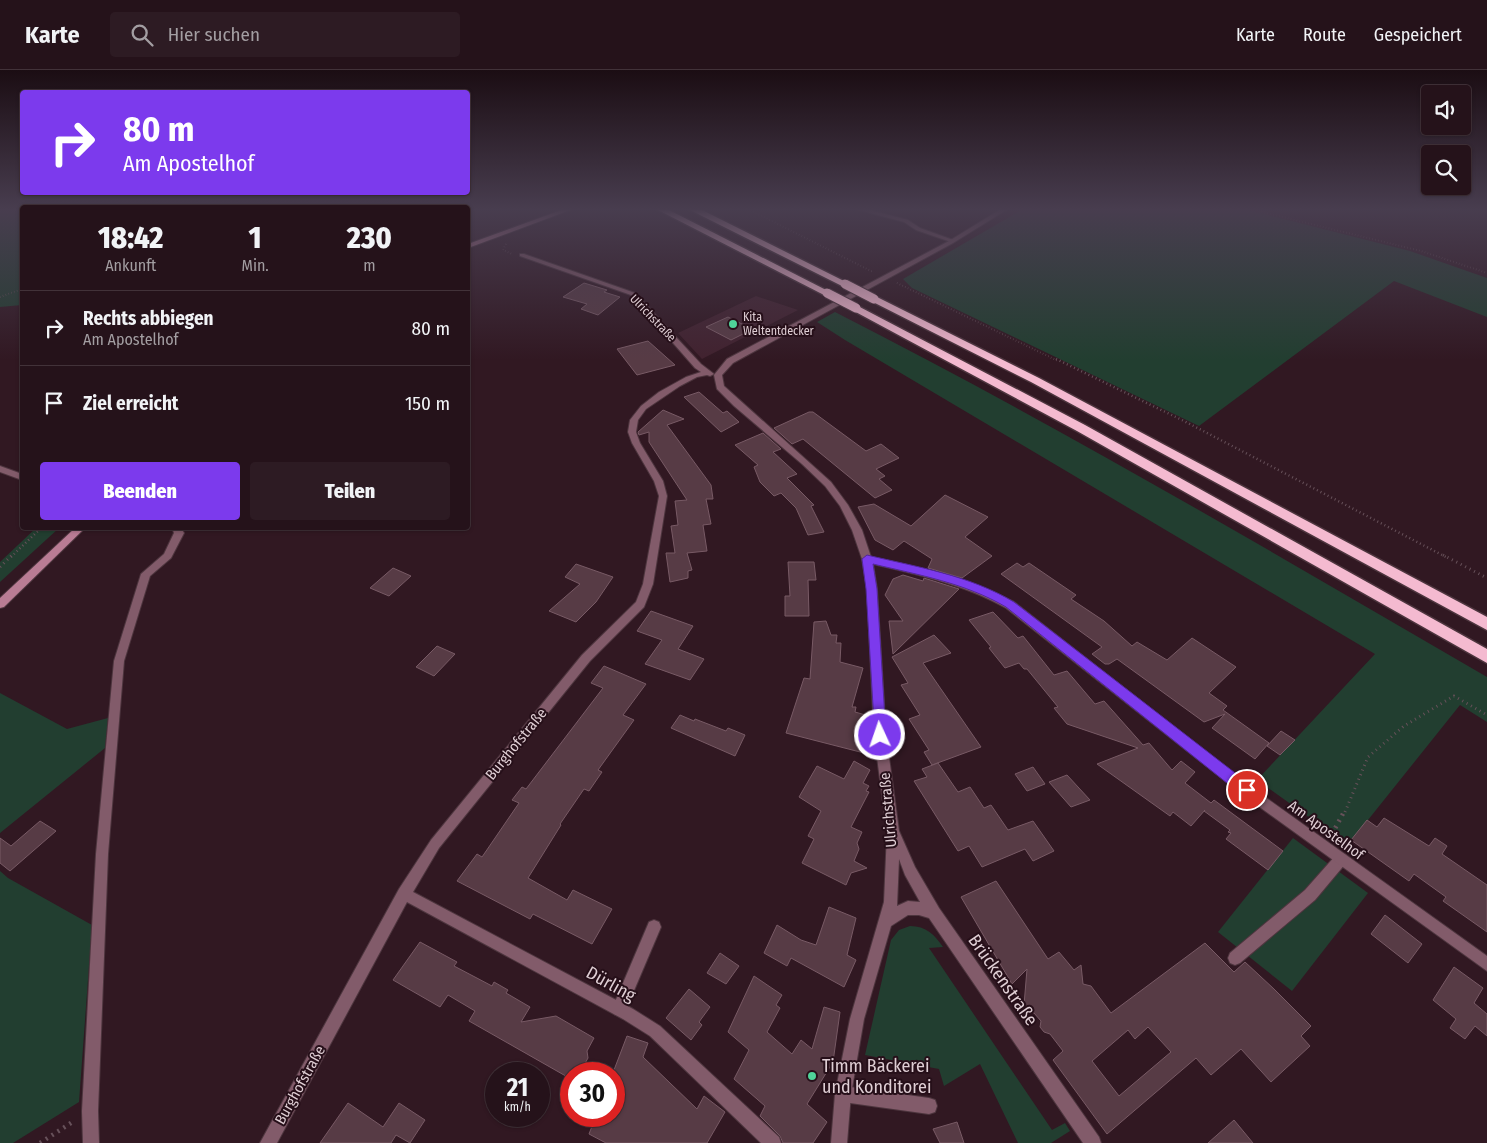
<!DOCTYPE html>
<html lang="de">
<head>
<meta charset="utf-8">
<style>
  :root { --surface:#25121a; --page:#2d1b23; --text:#f1f3f6; --muted:#a39ea2; --line:#423239; --accent:#7c3aed }
  body { margin:0; font-family:"Fira Sans Condensed",sans-serif; background:var(--page); color:var(--text); height:100vh; display:flex; flex-direction:column; font-size:19px; white-space:nowrap }
  * { box-sizing:border-box; margin:0 }
  p { font-size:16px; color:var(--muted) }
  .icon { flex:none; width:28px; height:28px; fill:none; stroke:currentColor; stroke-width:2; stroke-linecap:round; stroke-linejoin:round }
  .map { position:relative; flex:1; overflow:hidden }
  .panel { position:absolute; left:20px; top:135px; width:450px; height:325px; display:flex; flex-direction:column; background:var(--surface); border-radius:5px; box-shadow:0 1px 4px #0004,0 0 0 1px var(--line) }
  .panel>* { flex:none }
  .banner { position:absolute; left:20px; top:20px; width:450px; height:105px; border-radius:5px; box-shadow:0 1px 4px #0004,0 0 0 1px var(--line); background:#7c3aed; color:#fff; overflow:hidden }
  .buttons { position:absolute; left:1421px; top:15px; display:grid; gap:10px }
  .buttons a { display:grid; place-items:center; width:50px; height:50px; border-radius:5px; background:var(--surface); box-shadow:0 1px 4px #0004,0 0 0 1px var(--line); font-size:25px }
  .speed { position:absolute; left:485px; top:992px; display:flex; gap:10px; font-size:25px; font-weight:700; text-align:center }
  .speed>* { display:grid; place-content:center; width:65px; height:65px; border-radius:50%; background:var(--surface); box-shadow:0 1px 4px #0004,0 0 0 1px var(--line); line-height:1 }
  .speed small { font-size:12px; font-weight:400 }
  .speed .limit { border:8px solid #d22; background:#fff; color:#111 }
  .pin { position:absolute; display:grid; place-items:center; width:42px; height:42px; color:#fff; margin:-21px; border:2px solid #fff; border-radius:50%; box-shadow:0 1px 5px #0007 }
  .me { position:absolute; width:55px; margin:-28px; rotate:357deg; stroke-linejoin:round; filter:drop-shadow(0 0 4px #0008) }
  .turn { display:flex; align-items:center; gap:18px; height:105px; padding:0 20px; font-size:22px }
  .turn .icon { width:65px; height:65px; stroke-width:2.5 }
  .turn b { display:block; font-size:35px; line-height:42px }
  .eta { display:flex; justify-content:space-evenly; align-items:center; height:85px; text-align:center }
  .eta b { font-size:30px; font-weight:800; line-height:35px }
  .cta { display:flex; gap:10px; margin-top:auto; padding:10px 20px }
  .cta a { flex:1; height:58px; border-radius:5px; background:var(--accent); color:#fff; font-size:20px; font-weight:800; line-height:58px; text-align:center }
  .cta a+a { background:var(--page); color:var(--text) }
  ul { padding:0; list-style:none }
  li { display:flex; align-items:center; gap:15px; height:75px; padding:0 20px; border-top:1px solid var(--line) }
  li div { flex:1 }
  li b { display:block; font-size:19px }
  li em { font-style:normal }
  header { display:flex; align-items:center; gap:30px; box-sizing:border-box; height:70px; padding:0 25px; background:var(--surface); border-bottom:1px solid var(--line) }
  header strong { font-size:24px }
  nav { display:flex; gap:28px; margin-inline-start:auto; font-size:18px }
  .search { width:350px; height:45px; background:var(--page); display:flex; align-items:center; gap:12px; box-sizing:border-box; padding:0 18px; border-radius:5px; color:var(--muted); font-size:19px }
  .map>svg:first-child { display:block }
  .built { fill:#41222f }
  .green { fill:#223e30 }
  .building { fill:#573b45; stroke:#785a65; fill-rule:evenodd }
  .lines { fill:none; stroke-linecap:round; stroke-linejoin:round }
  .lane-casing { stroke:#4d353e; stroke-width:2 }
  .street-casing { stroke:#4d353e; stroke-width:2 }
  .secondary-casing { stroke:#4d353e; stroke-width:2 }
  .highway-casing { stroke:#4d353e; stroke-width:3 }
  .path-far3 { stroke:#67515a; stroke-width:2; stroke-dasharray:0.5 2.5; stroke-linecap:butt }
  .path-far2 { stroke:#67515a; stroke-width:2.5; stroke-dasharray:1 3; stroke-linecap:butt }
  .path-far1 { stroke:#67515a; stroke-width:3; stroke-dasharray:1 4; stroke-linecap:butt }
  .path { stroke:#67515a; stroke-width:4.5; stroke-dasharray:2 5; stroke-linecap:butt }
  .lane { fill:#825b6a; fill-rule:evenodd }
  .street { fill:#825b6a; fill-rule:evenodd }
  .secondary { fill:#b97c94; fill-rule:evenodd }
  .highway { fill:#f4bad0; fill-rule:evenodd }
  .highway-bridge-casing { stroke:#4d353e; stroke-width:11; stroke-linecap:butt }
  .highway-bridge { stroke:#f4bad0; stroke-width:9 }
  .route { fill:#7c3aed; stroke:#51269a }
  .poi-dot { fill:#4fd399; stroke:#260f19; stroke-width:2 }
  .labels { text-anchor:middle; dominant-baseline:central; stroke-width:4; stroke-linejoin:round; paint-order:stroke }
  .far-poi-label { font-size:12px; fill:#dfced4; stroke:#260f19; text-anchor:start }
  .far-street-label { font-size:12px; fill:#dfced4; stroke:#260f19 }
  .street-label { font-size:15px; fill:#dfced4; stroke:#260f19 }
  .near-street-label { font-size:18px; fill:#dfced4; stroke:#260f19 }
  .near-poi-label { font-size:18px; fill:#dfced4; stroke:#260f19; text-anchor:start }
</style>
</head>
<body>
<header>
<strong>Karte</strong>
<div class="search"><svg class="icon" aria-label="search" viewBox="0 0 24 24"><circle cx="10" cy="10" r="6"/><path d="M15 15l6 6"/></svg>Hier suchen</div>
<nav><a>Karte</a><a>Route</a><a>Gespeichert</a></nav>
</header>
<div class="map">
<svg width="1487" height="1073" viewBox="0 0 1487 1073">
  <rect width="100%" height="100%" fill="#311822"/>
  <polygon class="built" points="756,226 798,240 702,289 678,263"/>
  <g class="green">
    <polygon points="0,139 22,139 22,235 0,237"/>
    <polygon points="1023,139 1244,139 1410,181 1487,208 1487,247 1394,211 1199,356 912,218 903,209"/>
    <path d="M835,242C1057,355 1272,482 1487,607V652L1460,635L1348,775L1257,710L1375,584L845,270L817,252Z"/>
    <polygon points="36,458 59,458 0,512 0,492"/>
    <polygon points="0,623 67,659 108,648 105,678 0,763"/>
    <polygon points="1293,768 1368,823 1292,921 1218,862"/>
    <polygon points="0,801 8,808 92,855 79,1032 13,1073 0,1073"/>
    <path d="M910,856C926,856 935,865 943,877L929,878L1052,1060L1065,1053L1070,1061L1051,1073H1018L980,994L944,1016L939,999L865,985L891,870L899,860Z"/>
  </g>
  <g class="building">
    <polygon points="584,213 607,220 604,222 620,227 598,245 581,239 587,234 563,227"/>
    <polygon points="728,247 748,257 753,259 731,270 706,257"/>
    <polygon points="648,271 675,295 637,305 617,279"/>
    <polygon points="699,322 723,343 727,341 739,352 721,362 684,327"/>
    <polygon points="663,340 684,349 667,355 711,415 713,429 706,429 711,454 703,455 707,481 687,483 692,500 688,501 688,508 670,512 666,483 675,483 671,456 678,455 675,431 687,430 649,372 649,362 639,365 638,362"/>
    <polygon points="809,342 813,342 866,381 881,374 899,388 876,399 885,406 879,409 892,420 875,428 803,369 792,374 774,358"/>
    <polygon points="763,363 781,379 773,382 797,404 787,408 814,435 811,436 824,462 808,465 796,438 781,423 774,426 760,412 754,397 758,395 735,375"/>
    <polygon points="945,425 988,447 965,467 992,486 962,508 928,498 932,489 904,471 893,480 875,470 858,437 874,434 911,456"/>
    <polygon points="788,492 814,492 816,510 808,510 809,546 785,546 785,526 790,526"/>
    <polygon points="1017,493 1023,497 1029,493 1076,525 1071,529 1104,551 1132,576 1137,572 1167,590 1192,568 1236,597 1209,623 1227,636 1223,640 1269,673 1255,689 1212,658 1225,644 1204,652 1117,589 1109,594 1105,594 1092,584 1102,577 1001,504"/>
    <polygon points="576,494 613,507 596,532 576,552 549,541 580,514 565,507"/>
    <polygon points="393,498 411,506 389,526 370,518"/>
    <polygon points="903,505 923,511 924,508 959,519 893,584 889,551 903,551 885,525 893,509"/>
    <polygon points="651,541 693,556 678,579 704,589 690,610 645,594 662,570 637,561"/>
    <polygon points="993,542 1018,568 1023,566 1054,605 1067,601 1095,634 1104,631 1143,675 1149,673 1172,700 1181,691 1195,702 1185,713 1211,733 1214,730 1283,781 1268,800 1226,769 1231,763 1228,762 1230,760 1204,741 1205,740 1191,756 1173,742 1170,746 1097,694 1138,678 1067,654 1054,638 1058,637 1027,599 1024,599 1019,593 1005,598 989,578 991,577 969,550"/>
    <polygon points="826,551 831,565 837,565 836,573 841,573 840,592 863,598 852,637 856,637 855,642 869,646 863,667 867,668 864,683 786,663 804,608 810,609 814,552"/>
    <polygon points="934,565 951,583 923,593 981,677 932,695 924,682 929,680 909,649 920,645 901,615 908,613 892,587"/>
    <polygon points="437,576 455,584 434,606 416,597"/>
    <polygon points="604,596 646,614 623,645 634,650 598,700 602,702 589,721 584,719 560,754 561,755 528,808 567,830 573,820 612,839 592,874 533,844 530,849 457,811 477,784 482,787 519,733 512,730 522,717 526,719 603,618 591,613"/>
    <polygon points="680,645 694,651 695,649 726,661 728,658 745,665 735,686 671,658"/>
    <polygon points="1281,661 1295,670 1280,685 1267,676"/>
    <polygon points="854,691 870,700 863,713 869,716 866,721 869,722 851,757 862,762 857,773 859,779 854,791 867,798 851,803 846,815 802,793 814,769 808,766 821,741 799,727 817,696 844,709"/>
    <polygon points="938,693 958,722 970,717 984,738 991,735 1008,760 1033,751 1054,781 1033,791 1025,779 982,797 969,776 958,781 914,711 927,707 922,699"/>
    <polygon points="1033,697 1045,714 1027,721 1015,704"/>
    <polygon points="1067,705 1090,730 1071,737 1049,712"/>
    <polygon points="1384,748 1429,776 1435,768 1447,776 1442,784 1487,815 1487,862 1443,831 1446,827 1414,804 1409,811 1351,770 1367,750 1377,757"/>
    <polygon points="40,751 56,761 10,801 0,793 0,768 11,776"/>
    <path d="M996,811L1048,889L1059,882L1074,900L1081,895L1083,914L1091,916L1111,943L1205,873L1234,902L1245,892L1274,919L1311,956L1301,966L1310,976L1271,1012L1241,979L1211,1005L1196,988L1107,1064L1053,990L1063,981L1050,964L1044,962L1040,957L1041,951L1034,943L1028,941L1024,935L1027,899L1012,914L961,827ZM1148,957L1171,982L1119,1026L1092,991L1128,960L1135,969Z"/>
    <polygon points="829,837 856,848 847,885 856,890 844,917 791,888 787,896 764,883 777,855 801,870 816,875"/>
    <polygon points="1385,845 1422,874 1408,893 1371,864"/>
    <polygon points="420,872 457,892 454,896 492,916 494,912 508,920 506,923 530,937 521,952 556,946 594,968 587,981 588,988 583,997 571,1004 571,1009 469,951 475,941 448,925 440,937 393,910"/>
    <polygon points="720,883 739,896 726,914 707,903"/>
    <polygon points="1454,897 1483,918 1474,933 1487,944 1487,966 1475,956 1465,969 1450,958 1456,949 1433,930"/>
    <polygon points="754,906 782,925 776,935 780,938 767,962 792,984 801,970 812,979 824,937 840,942 833,992 807,1034 827,1052 813,1073 783,1073 780,1066 760,1046 765,1036 734,1009 749,980 728,962"/>
    <polygon points="689,919 710,937 699,952 702,955 691,970 666,948"/>
    <polygon points="627,966 648,973 643,987 697,1039 704,1026 725,1042 707,1073 606,1073 589,1064 596,1046 614,1046 614,1000"/>
    <polygon points="348,1033 383,1057 399,1033 425,1050 410,1073 396,1065 391,1073 320,1073"/>
    <polygon points="1234,1050 1253,1073 1208,1073"/>
    <polygon points="957,1052 964,1073 940,1073 933,1059"/>
  </g>
  <g class="lines">
    <g class="lane-casing">
      <g id="lane">
        <polygon points="855,139 866,139 908,150 920,158 956,171 951,172 916,160 904,152"/>
        <polygon points="0,396 22,404 22,410 0,402"/>
        <polygon points="172,458 181,458 184,463 171,488 150,506 124,591 108,784 98,1041 99,1073 83,1073 82,1041 96,784 114,591 141,504 164,484 174,463"/>
        <polygon points="1341,783 1346,785 1347,789 1346,793 1315,830 1240,893 1235,895 1230,893 1228,888 1230,883 1305,820 1336,785"/>
        <polygon points="654,850 659,852 661,857 624,944 619,946 614,944 612,939 649,852"/>
        <polygon points="843,1016 929,1028 935,1030 937,1036 935,1042 929,1044 843,1032 838,1029 835,1024 838,1019"/>
      </g>
    </g>
    <g class="street-casing">
      <g id="street">
        <path d="M1001,139H1008L953,173L733,293L722,305L724,316L831,412L848,435L862,460L871,487C920,498 969,508 1014,532L1251,717L1487,886V901L1243,725L1006,538C964,514 919,505 873,494L877,519L886,665L899,761L915,797L939,838L1099,1067L1101,1073H1083L929,848L919,845H908L891,856L864,949L851,1024L847,1073H831L835,1024L850,949L884,832L887,762L874,665L867,519L862,489L852,460L840,436L825,416L802,394L734,336L717,319L714,305L727,289L949,171ZM899,789L905,805L920,832L908,831L897,836Z"/>
        <polygon points="520,184 524,184 635,223 701,294 714,304 710,306 707,305 697,307 680,316 646,339 638,350 636,362 640,373 663,411 667,426 653,514 644,537 590,591 439,778 413,822 633,939 660,956 779,1067 781,1073 761,1073 650,966 623,949 407,832 277,1073 260,1073 399,819 431,770 582,585 636,532 643,514 659,426 654,411 632,373 628,362 630,350 641,336 659,322 686,307 701,302 695,298 631,225 520,186"/>
      </g>
    </g>
    <g class="secondary-casing">
      <g id="secondary">
        <polygon points="564,139 573,139 468,178 468,174"/>
        <polygon points="75,458 85,458 4,537 0,538 0,528"/>
      </g>
    </g>
    <g class="highway-casing">
      <g id="highway">
        <polygon points="656,139 667,139 832,223 824,225"/>
        <polygon points="688,139 700,139 850,214 842,216"/>
        <polygon points="871,227 877,227 1039,308 1487,547 1487,560 1031,312 871,231"/>
        <polygon points="856,235 1085,355 1487,579 1487,593 1077,361 852,240 852,236"/>
      </g>
    </g>
    <g class="path-far3">
      <polyline points="748,139 873,202"/>
      <polyline points="1250,139 1421,181 1487,203"/>
      <polyline points="506,174 503,180 512,184"/>
      <polyline points="897,213 1058,291"/>
      <polyline points="0,227 22,219"/>
    </g>
    <g class="path-far2">
      <polyline points="1056,289 1184,351 1446,487"/>
      <polyline points="11,487 41,458"/>
    </g>
    <g class="path-far1">
      <polyline points="1443,485 1487,508"/>
      <polyline points="0,497 12,485"/>
      <polyline points="1345,742 1368,687 1404,656 1454,626 1487,645"/>
    </g>
    <g class="path">
      <polyline points="1332,764 1345,740"/>
      <polyline points="40,1073 74,1051"/>
    </g>
    <use href="#lane" class="lane"/>
    <use href="#street" class="street"/>
    <use href="#secondary" class="secondary"/>
    <use href="#highway" class="highway"/>
    <g class="highway-bridge-casing">
      <g id="highway-bridge">
        <polyline points="845,214 874,229"/>
        <polyline points="827,223 856,238"/>
      </g>
    </g>
    <use href="#highway-bridge" class="highway-bridge"/>
  </g>
  <linearGradient id="sky" x2="0" y2="1"><stop stop-color="#1b0d13"/><stop offset="0.48" stop-color="#483d4f"/><stop offset="1" stop-color="#483d4f" stop-opacity="0"/></linearGradient>
  <rect width="1487" height="290" fill="url(#sky)"/>
  <path class="route" d="M867,485C917,497 969,505 1014,532L1252,716L1254,720L1252,725L1247,727L1242,725L1006,537C965,513 919,505 873,494L877,519L886,665L884,669H875L866,519L862,489Z"/>
  <g class="poi-dot">
    <circle cx="733" cy="254" r="5"/>
    <circle cx="812" cy="1006" r="5"/>
  </g>
  <g class="labels">
    <g class="far-poi-label">
      <text x="743" y="247">Kita<tspan x="743" dy="14">Weltentdecker</tspan></text>
    </g>
    <g class="far-street-label">
      <text transform="translate(653 248) rotate(46)">Ulrichstraße</text>
    </g>
    <g class="street-label">
      <text transform="translate(516 674) rotate(-51)">Burghofstraße</text>
      <text transform="translate(888 740) rotate(-95)">Ulrichstraße</text>
      <text transform="translate(1326 760) rotate(36)">Am Apostelhof</text>
      <text transform="translate(300 1015) rotate(-61)">Burghofstraße</text>
    </g>
    <g class="near-street-label">
      <text transform="translate(1003 910) rotate(55)">Brückenstraße</text>
      <text transform="translate(611 914) rotate(29)">Dürling</text>
    </g>
    <g class="near-poi-label">
      <text x="822" y="996">Timm Bäckerei<tspan x="822" dy="21">und Konditorei</tspan></text>
    </g>
  </g>
</svg>
<div class="buttons">
<a><svg class="icon" aria-label="sound" viewBox="0 0 24 24"><path d="M4 9h4l5-4v14l-5-4H4zM17 9q2 3 0 6"/></svg></a>
<a><svg class="icon" aria-label="search" viewBox="0 0 24 24"><circle cx="10" cy="10" r="6"/><path d="M15 15l6 6"/></svg></a>
</div>
<div class="speed"><div>21<small>km/h</small></div><div class="limit">30</div></div>
<div class="pin" style="left:1247px;top:720px;background:#d93025"><svg class="icon" aria-label="arrive" viewBox="0 0 24 24"><path d="M6 21V4h12l-3 4 3 4H6"/></svg></div>
<svg class="me" style="left:880px;top:665px" viewBox="-20 -20 40 40"><circle r="17" fill="#7c3aed" stroke="#fff" stroke-width="3"/><path d="M0-11L8 9 0 5-8 9z" fill="#fff"/></svg>
<div class="banner">
<div class="turn"><svg class="icon" aria-label="right" viewBox="0 0 24 24"><path d="M7 20v-9h11M14 6l5 5-5 5"/></svg><div><b>80 m</b>Am Apostelhof</div></div>
</div>
<section class="panel">
<div class="eta">
<div><b>18:42</b><p>Ankunft</p></div>
<div><b>1</b><p>Min.</p></div>
<div><b>230</b><p>m</p></div>
</div>
<ul>
<li><svg class="icon" aria-label="right" viewBox="0 0 24 24"><path d="M7 20v-9h11M14 6l5 5-5 5"/></svg><div><b>Rechts abbiegen</b><p>Am Apostelhof</p></div><em>80 m</em></li>
<li><svg class="icon" aria-label="arrive" viewBox="0 0 24 24"><path d="M6 21V4h12l-3 4 3 4H6"/></svg><div><b>Ziel erreicht</b></div><em>150 m</em></li>
</ul>
<div class="cta"><a>Beenden</a><a>Teilen</a></div>
</section>
</div>
</body>
</html>
